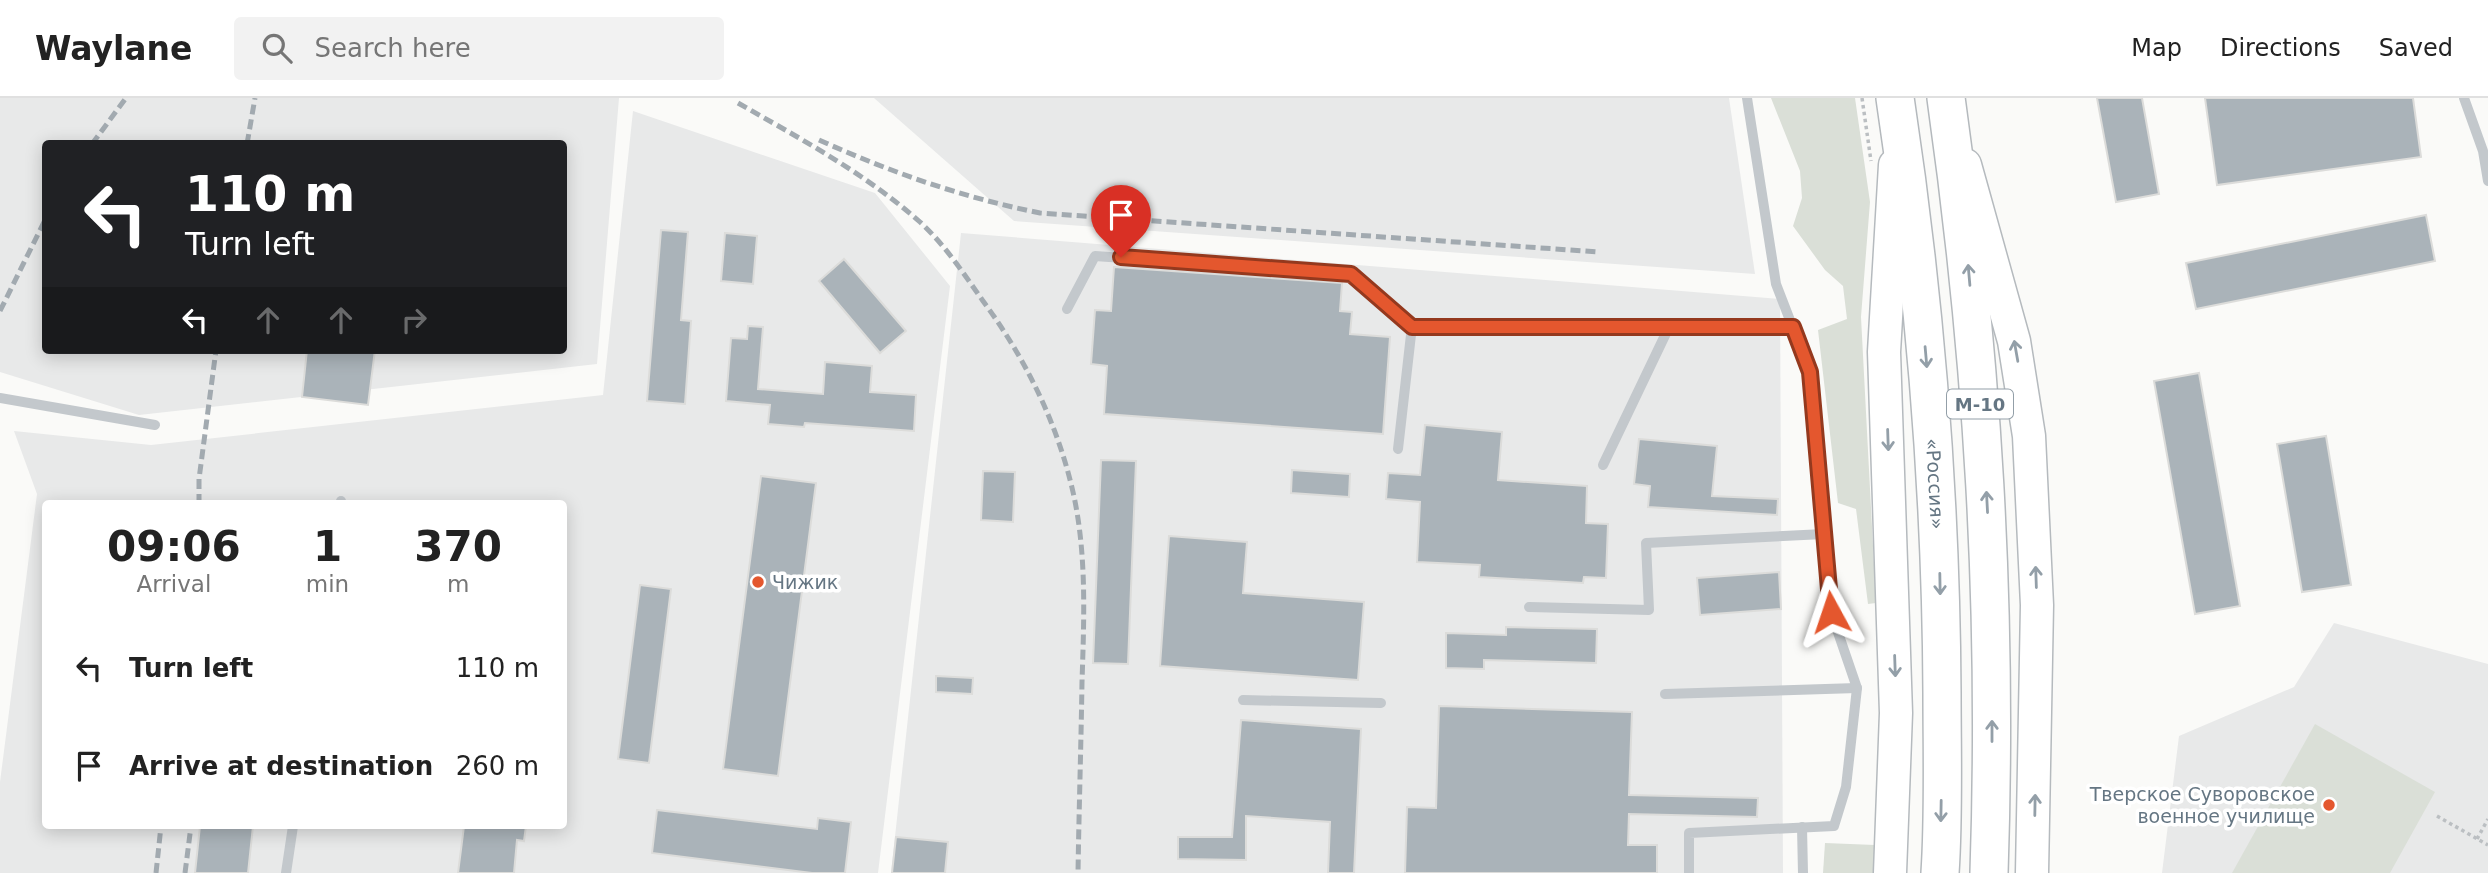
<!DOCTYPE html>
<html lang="en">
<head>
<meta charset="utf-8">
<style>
  :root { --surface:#fff; --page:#f2f2f2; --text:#222; --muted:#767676; --line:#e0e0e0 }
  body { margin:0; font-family:"DejaVu Sans",sans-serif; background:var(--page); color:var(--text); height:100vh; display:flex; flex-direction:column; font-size:26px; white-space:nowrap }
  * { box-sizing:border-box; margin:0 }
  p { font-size:23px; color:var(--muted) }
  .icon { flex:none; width:38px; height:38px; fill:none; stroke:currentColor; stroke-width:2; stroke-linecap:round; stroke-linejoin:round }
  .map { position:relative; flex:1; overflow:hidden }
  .sheet { position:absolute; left:42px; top:402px; width:525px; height:329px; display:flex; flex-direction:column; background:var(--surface); border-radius:7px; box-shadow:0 4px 18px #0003 }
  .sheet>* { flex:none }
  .banner { position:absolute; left:42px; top:42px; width:525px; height:214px; border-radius:7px; box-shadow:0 4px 18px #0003; background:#202124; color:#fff; overflow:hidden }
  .pin { position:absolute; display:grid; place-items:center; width:60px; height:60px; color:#fff; margin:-72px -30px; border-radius:50% 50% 50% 0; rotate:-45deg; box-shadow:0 0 7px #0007 }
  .pin .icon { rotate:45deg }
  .me { position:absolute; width:77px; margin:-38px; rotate:355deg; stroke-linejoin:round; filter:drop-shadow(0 0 5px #0008) }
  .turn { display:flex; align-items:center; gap:24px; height:147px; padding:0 28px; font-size:32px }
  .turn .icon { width:91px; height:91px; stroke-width:2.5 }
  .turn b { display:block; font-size:49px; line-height:60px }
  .lanes { display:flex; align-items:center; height:66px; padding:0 28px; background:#0003; justify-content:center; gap:35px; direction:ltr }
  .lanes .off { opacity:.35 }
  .eta { display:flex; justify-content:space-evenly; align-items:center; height:119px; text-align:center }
  .eta b { font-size:42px; font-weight:800; line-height:49px }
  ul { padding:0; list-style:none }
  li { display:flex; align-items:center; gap:21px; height:98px; padding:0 28px }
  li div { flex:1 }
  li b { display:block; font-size:26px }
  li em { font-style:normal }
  header { display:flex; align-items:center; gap:42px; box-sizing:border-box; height:98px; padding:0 35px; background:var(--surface); border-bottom:2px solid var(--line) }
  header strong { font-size:33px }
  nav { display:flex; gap:38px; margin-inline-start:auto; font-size:24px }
  .search { width:490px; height:63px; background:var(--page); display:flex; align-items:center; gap:18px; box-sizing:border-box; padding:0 24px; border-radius:7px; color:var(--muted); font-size:26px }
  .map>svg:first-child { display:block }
  .built { fill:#e8e9e9; fill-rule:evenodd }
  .green { fill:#dadfd7 }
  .building { fill:#aab3b9; stroke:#dcdcda; stroke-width:2 }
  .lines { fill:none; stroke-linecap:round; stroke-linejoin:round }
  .primary-casing { stroke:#b5babe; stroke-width:35 }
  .highway-casing { stroke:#b4b9bd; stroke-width:40 }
  .path { stroke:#bbbfc2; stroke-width:3.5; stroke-dasharray:3.5 3.5; stroke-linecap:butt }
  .lane { stroke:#c3c8cc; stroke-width:10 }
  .primary { stroke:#fff; stroke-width:32 }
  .highway { stroke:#fff; stroke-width:37 }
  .rail { stroke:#a2aab0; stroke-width:5; stroke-dasharray:10 5; stroke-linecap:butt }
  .oneway { stroke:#939fa8 }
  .route-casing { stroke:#94391e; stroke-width:18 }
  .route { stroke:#e4572e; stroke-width:12 }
  .poi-dot { fill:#e4572e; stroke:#fff; stroke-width:2.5 }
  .labels { text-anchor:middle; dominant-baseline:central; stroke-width:7; stroke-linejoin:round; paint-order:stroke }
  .shield { fill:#fff; stroke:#939fa8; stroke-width:2 }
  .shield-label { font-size:18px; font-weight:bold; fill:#657683 }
  .street-label { font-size:19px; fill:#657683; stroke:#fff }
  .poi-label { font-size:19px; fill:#657683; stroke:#fff; text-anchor:start }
</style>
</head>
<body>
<header>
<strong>Waylane</strong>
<div class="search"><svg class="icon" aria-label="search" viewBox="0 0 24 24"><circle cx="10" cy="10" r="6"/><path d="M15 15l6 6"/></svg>Search here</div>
<nav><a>Map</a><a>Directions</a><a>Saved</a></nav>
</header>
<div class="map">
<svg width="2488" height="775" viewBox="0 0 2488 775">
  <rect width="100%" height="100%" fill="#fafaf8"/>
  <g class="built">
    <path d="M0,0H619L597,266L139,317L0,274ZM46,46H564V252H46Z"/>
    <polygon points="874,0 1729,0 1755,176 1014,123"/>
    <path d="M633,13L875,95L950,188L878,775H0V684L37,396L14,333L151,347L603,297ZM46,406H564V728H46Z"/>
    <polygon points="961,135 1780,201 1783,775 891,775"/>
    <polygon points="2334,525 2488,566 2488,775 2162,775 2179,638 2294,589"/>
  </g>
  <g class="green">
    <polygon points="1771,0 1855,0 1870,104 1861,219 1876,505 1868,506 1856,411 1838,405 1818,232 1847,221 1843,188 1825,172 1793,128 1802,100 1800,73"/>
    <polygon points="2315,626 2435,694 2390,775 2232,775"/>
    <polygon points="1825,745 1875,747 1873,775 1823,775"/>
  </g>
  <g class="building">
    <polygon points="2097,0 2142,0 2159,96 2116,104"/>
    <polygon points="2205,0 2413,0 2421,59 2217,87"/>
    <polygon points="2426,117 2435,163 2196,211 2186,165"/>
    <polygon points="661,132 688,134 681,222 691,223 685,306 647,303"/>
    <polygon points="725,135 757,138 753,186 721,183"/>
    <polygon points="844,161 906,233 880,255 819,183"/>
    <polygon points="1114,169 1342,185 1340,213 1352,214 1350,236 1390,239 1383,336 1104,316 1107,268 1091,266 1095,212 1111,213"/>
    <polygon points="748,228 763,229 758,291 823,296 825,264 872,268 870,294 916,297 914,333 805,325 804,329 768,326 770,307 726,303 731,240 747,241"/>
    <polygon points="307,252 375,252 368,307 302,299"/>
    <polygon points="2199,275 2240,508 2195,516 2154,283"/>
    <polygon points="1425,327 1502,334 1498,382 1587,388 1586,425 1608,426 1606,480 1584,479 1583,485 1479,479 1480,467 1417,464 1420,404 1386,401 1388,375 1420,377"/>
    <polygon points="2326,338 2351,487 2302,494 2277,346"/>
    <polygon points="1639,341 1717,348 1712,398 1778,401 1777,417 1648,409 1650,388 1634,386"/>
    <polygon points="1101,362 1136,363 1128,566 1093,565"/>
    <polygon points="1292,372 1350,376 1349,399 1291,395"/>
    <polygon points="983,373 1015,374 1013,424 981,422"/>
    <polygon points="761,378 816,385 778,678 723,671"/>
    <polygon points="1169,438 1247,444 1243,495 1364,504 1358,582 1160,568"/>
    <polygon points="1779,474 1781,511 1700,517 1697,480"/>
    <polygon points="640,487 671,491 649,665 618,661"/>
    <polygon points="1506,529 1597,531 1596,565 1484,562 1484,571 1446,570 1446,535 1506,537"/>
    <polygon points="936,578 973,580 972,596 936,594"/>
    <polygon points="1439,608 1632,614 1629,697 1758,700 1757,719 1629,716 1628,747 1657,747 1657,775 1405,775 1407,709 1436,710"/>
    <polygon points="1241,622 1361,631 1354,775 1328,775 1330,724 1246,718 1246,762 1178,761 1178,739 1232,739"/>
    <polygon points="657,712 817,731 818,720 851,724 845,775 812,775 652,755"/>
    <polygon points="200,728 253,728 248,775 195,775"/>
    <polygon points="464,728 526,728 524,743 517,742 514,775 458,775"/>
    <polygon points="896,739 948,744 945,775 892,775"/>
  </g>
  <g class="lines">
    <g class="primary-casing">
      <g id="primary">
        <polyline points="1965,67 2014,243 2029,338 2037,507 2032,775"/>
        <polyline points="1890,775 1896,615 1884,254 1895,67"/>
      </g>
    </g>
    <g class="highway-casing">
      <g id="highway">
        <path id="s1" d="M1895,0C1925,197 1941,396 1942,595C1942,655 1944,716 1940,775"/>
        <path d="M1946,0C1983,261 1998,511 1989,775"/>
      </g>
    </g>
    <g class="path">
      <polyline points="1862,0 1871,63"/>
      <polyline points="2437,718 2488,747"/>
      <polyline points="2477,741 2488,721"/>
    </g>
    <g class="lane">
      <polyline points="2464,0 2483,53 2488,83"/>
      <polyline points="1067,211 1095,158 1351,176 1412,228"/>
      <polyline points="0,300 155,327"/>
      <polyline points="1398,351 1412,228 1793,229"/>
      <polyline points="1603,367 1669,229"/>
      <polyline points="341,406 341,403"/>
      <polyline points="1529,509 1649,512 1646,445 1824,436"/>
      <polyline points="1665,596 1857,590"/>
      <polyline points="1243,602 1381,605"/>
      <polyline points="1802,729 1803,775"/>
      <polyline points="286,775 293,728"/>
      <polyline points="1689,775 1689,735 1834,728 1846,689 1857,590 1831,514 1810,274 1776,186 1747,0"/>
    </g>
    <use href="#primary" class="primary"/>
    <use href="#highway" class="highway"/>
    <g class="rail">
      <path d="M738,5C801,41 866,76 920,124C945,147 964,176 983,203C1025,260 1057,324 1073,394C1087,456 1084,521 1082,584C1081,648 1079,711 1078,775"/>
      <path d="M819,42C893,75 961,99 1040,115L1599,154"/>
      <polyline points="92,46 126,0"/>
      <polyline points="247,46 255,0"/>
      <polyline points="0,213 46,120"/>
      <polyline points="199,406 199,381 216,252"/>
      <polyline points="156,775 161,728"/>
      <polyline points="185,775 191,728"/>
    </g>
  </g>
  <defs><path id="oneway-shaft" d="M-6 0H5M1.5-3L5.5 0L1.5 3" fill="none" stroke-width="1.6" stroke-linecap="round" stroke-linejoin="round" transform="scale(1.75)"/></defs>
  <g class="oneway">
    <use href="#oneway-shaft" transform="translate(1969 177) rotate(-95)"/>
    <use href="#oneway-shaft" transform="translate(2016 253) rotate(-100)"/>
    <use href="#oneway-shaft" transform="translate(1926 259) rotate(85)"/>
    <use href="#oneway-shaft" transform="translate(1888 342) rotate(88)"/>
    <use href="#oneway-shaft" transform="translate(1987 404) rotate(-93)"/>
    <use href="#oneway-shaft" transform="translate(2036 479) rotate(-92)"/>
    <use href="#oneway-shaft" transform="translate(1940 486) rotate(89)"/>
    <use href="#oneway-shaft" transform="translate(1895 568) rotate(88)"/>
    <use href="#oneway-shaft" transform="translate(1992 633) rotate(-90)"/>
    <use href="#oneway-shaft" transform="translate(2035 707) rotate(-89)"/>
    <use href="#oneway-shaft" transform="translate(1941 713) rotate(91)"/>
  </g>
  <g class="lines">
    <g class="route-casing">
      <polyline id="route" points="1121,159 1351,176 1412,229 1793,229 1810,274 1831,514"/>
    </g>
    <use href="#route" class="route"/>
  </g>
  <g class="poi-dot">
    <circle cx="758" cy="484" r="7"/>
    <circle cx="2329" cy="707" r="7"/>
  </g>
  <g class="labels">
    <rect class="shield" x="1947" y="291.5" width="66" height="29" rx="5"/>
    <g class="shield-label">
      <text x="1980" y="306">М-10</text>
    </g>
    <g class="street-label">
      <text stroke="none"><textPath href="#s1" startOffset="388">«Россия»</textPath></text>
    </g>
    <g class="poi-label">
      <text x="772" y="484">Чижик</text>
      <text x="2315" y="696" text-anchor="end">Тверское Суворовское<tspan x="2315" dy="22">военное училище</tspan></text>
    </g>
  </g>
</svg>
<div class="pin" style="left:1121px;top:159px;background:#d93025"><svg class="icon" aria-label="arrive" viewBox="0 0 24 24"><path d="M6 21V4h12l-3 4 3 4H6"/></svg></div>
<svg class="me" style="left:1831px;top:514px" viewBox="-20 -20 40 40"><path d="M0-17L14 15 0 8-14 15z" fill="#e4572e" stroke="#fff" stroke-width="4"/></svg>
<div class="banner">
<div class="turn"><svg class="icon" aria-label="left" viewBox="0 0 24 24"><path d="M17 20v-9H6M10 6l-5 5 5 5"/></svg><div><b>110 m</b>Turn left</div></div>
<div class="lanes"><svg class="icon" aria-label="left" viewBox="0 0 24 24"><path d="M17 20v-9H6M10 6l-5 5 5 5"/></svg><svg class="icon off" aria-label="ahead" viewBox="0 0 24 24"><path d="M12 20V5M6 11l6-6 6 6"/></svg><svg class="icon off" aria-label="ahead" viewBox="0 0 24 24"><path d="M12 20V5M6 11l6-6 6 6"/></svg><svg class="icon off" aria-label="right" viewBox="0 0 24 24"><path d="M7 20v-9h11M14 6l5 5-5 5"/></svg></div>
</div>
<section class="sheet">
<div class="eta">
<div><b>09:06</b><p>Arrival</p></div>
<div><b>1</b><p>min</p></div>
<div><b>370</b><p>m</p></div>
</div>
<ul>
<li><svg class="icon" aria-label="left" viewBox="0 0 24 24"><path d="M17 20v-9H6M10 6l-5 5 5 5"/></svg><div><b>Turn left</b></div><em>110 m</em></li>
<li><svg class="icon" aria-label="arrive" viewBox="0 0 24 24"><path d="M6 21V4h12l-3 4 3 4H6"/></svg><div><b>Arrive at destination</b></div><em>260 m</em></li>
</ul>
</section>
</div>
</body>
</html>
